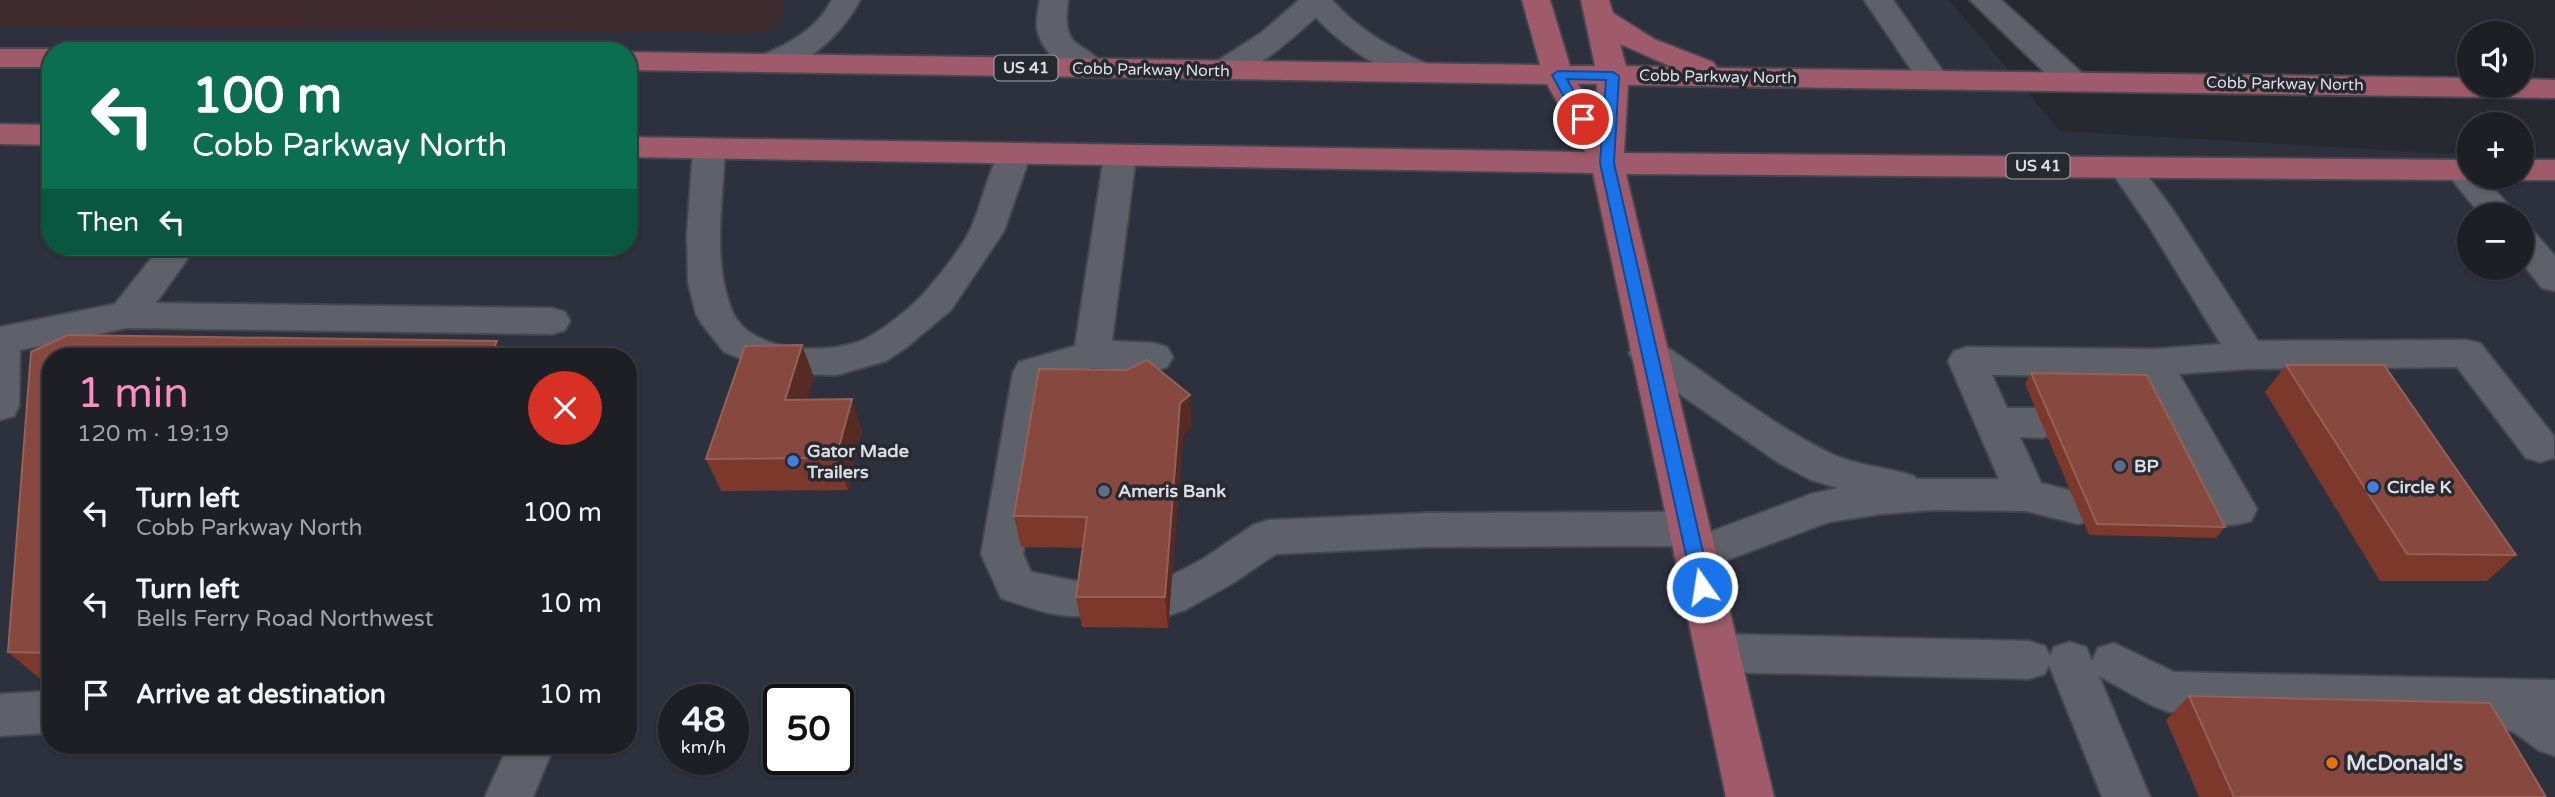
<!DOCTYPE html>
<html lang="en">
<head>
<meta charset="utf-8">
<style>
  :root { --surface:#1d1f25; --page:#25272d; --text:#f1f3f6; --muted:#a0a2a7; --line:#3b3d42; --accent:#fb8fc3 }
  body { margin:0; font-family:"Varela Round",sans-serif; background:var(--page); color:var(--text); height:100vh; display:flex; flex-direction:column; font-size:26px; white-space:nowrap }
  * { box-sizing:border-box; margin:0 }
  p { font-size:23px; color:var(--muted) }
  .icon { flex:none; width:38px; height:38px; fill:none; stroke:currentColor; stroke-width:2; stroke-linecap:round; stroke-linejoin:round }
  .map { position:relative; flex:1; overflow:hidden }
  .side { position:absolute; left:42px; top:348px; width:595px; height:406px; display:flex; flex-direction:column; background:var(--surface); border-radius:28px; box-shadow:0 2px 5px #0004,0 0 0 2px var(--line) }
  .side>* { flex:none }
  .hud { position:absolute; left:42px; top:42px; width:595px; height:214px; border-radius:28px; box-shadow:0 2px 5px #0004,0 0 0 2px var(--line); background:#0b6e4f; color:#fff; overflow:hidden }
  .buttons { position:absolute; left:2457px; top:21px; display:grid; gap:14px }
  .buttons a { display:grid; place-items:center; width:77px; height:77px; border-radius:50%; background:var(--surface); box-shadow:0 2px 5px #0004,0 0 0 2px var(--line); font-size:35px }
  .speed { position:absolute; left:658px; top:684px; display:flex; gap:14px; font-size:35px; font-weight:700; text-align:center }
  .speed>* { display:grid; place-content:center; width:91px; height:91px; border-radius:50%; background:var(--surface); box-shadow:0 2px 5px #0004,0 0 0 2px var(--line); line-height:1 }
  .speed small { font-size:18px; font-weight:400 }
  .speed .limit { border:4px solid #111; border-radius:10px; background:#fff; color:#111 }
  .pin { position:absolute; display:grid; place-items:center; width:60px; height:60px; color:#fff; margin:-30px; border:4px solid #fff; border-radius:50%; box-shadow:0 2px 7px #0007 }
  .me { position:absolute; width:77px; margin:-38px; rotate:347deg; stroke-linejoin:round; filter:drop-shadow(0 0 5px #0008) }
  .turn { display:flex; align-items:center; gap:24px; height:147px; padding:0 35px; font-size:32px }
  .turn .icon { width:91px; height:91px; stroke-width:2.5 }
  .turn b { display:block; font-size:49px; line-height:60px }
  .then { display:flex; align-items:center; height:66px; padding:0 35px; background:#0003; gap:14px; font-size:26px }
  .round { display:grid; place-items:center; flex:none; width:74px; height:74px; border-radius:37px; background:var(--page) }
  .headline { display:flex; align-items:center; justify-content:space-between; height:119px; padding:0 35px }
  h1 { font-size:42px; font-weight:600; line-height:52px; color:var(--accent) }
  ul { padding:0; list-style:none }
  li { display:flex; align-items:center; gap:21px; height:91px; padding:0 35px }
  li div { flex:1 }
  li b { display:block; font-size:26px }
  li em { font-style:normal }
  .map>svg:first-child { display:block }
  .built { fill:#2d313e; fill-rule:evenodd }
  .industrial { fill:#3f2b2e }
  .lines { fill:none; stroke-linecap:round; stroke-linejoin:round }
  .minor-casing { stroke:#45474e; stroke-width:4 }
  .major-casing { stroke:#45474e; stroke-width:4 }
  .minor { fill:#5e616a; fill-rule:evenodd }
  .major { fill:#9f5b6c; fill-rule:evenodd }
  .wall { fill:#7c382b }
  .shaded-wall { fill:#562a25 }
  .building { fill:#87493f; stroke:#946158; stroke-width:2 }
  .route { fill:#1a73e8; stroke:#114b97; stroke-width:2 }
  .shop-dot { fill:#3f7fe0; stroke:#272931; stroke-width:2.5 }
  .service-dot { fill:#5c6f8a; stroke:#272931; stroke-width:2.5 }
  .food-dot { fill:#e8710a; stroke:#272931; stroke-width:2.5 }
  .labels { text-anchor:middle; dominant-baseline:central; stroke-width:7; stroke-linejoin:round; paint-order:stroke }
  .shield { fill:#272931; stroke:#a6a8ae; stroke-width:2 }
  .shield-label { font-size:16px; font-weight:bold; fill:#dcdee3 }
  .far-street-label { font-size:16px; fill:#dcdee3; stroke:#272931 }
  .poi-label { font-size:18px; font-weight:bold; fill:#dcdee3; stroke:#272931; text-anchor:start }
  .near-poi-label { font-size:21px; font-weight:bold; fill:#dcdee3; stroke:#272931; text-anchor:start }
</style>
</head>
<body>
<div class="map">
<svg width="2555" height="797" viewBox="0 0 2555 797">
  <rect width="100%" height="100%" fill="#272931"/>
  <path class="built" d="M0,0H1949L2060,131L2469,155V177H2522V158L2555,160V797H0ZM51,51H628V247H51ZM2469,215H2522V268H2469ZM51,357H628V746H51ZM674,700H733V760H674ZM779,700H838V760H779Z"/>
  <polygon class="industrial" points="0,0 784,0 779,25 756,33 0,26"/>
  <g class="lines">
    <g class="minor-casing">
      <g id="minor">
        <path d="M832,0H860C844,32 798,79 758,69L754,63L758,57C789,44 816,30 832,0Z"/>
        <path d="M1040,0H1068C1061,56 1084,36 1106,69L1102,75C1077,82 1045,57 1038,33C1035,22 1038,11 1040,0Z"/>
        <path d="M1299,0H1332C1360,32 1395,50 1434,67L1438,73L1434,79C1399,88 1337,42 1316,17C1293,38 1243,85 1211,77L1207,71L1211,65L1261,33Z"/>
        <polygon points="1864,0 1893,0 1949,80 1945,87 1934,89 1923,87"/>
        <polygon points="1970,0 2001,0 2083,74 2087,81 2083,88 2072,90 2061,88"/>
        <path d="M709,139L720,142L725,149C723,199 712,259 731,308C747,352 820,355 858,342C878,335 912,307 926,291C940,275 964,245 972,226C983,200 988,170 1003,147L1015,144L1027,147L1031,154L1004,231L951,310L907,347L886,361L837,375L782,374L769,370L724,352L701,323L696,314L688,282L687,234L693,149L698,142Z"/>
        <path d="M1120,146L1132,149L1136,156L1112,341L1154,343L1167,347L1173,357L1167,367L1154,371L1092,368L1050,380L1023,554L1031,572L1101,586L1108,599L1101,612C1068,623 1033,609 1001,598L981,554L1013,372L1019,362L1075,346L1104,156L1108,149Z"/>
        <path d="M2124,157L2136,160L2173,210L2258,341L2467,340L2480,343L2554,436V458L2540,462L2526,458L2457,367L2247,369L2179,374L2257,509L2251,521C2230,527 2207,527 2186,521L2180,509L2186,497L2206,493L2143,377L1992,375L2007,408H2042L2056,413L2062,423L2056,433L2042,438L2020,437L2041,483L2093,496L2099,508L2093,520L2078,524L2026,511L1933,510L1881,514L1829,522L1695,572L1680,567L1674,555L1679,546L1425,547L1276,554L1233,583L1185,610L1170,615L1155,610L1148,597L1155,584L1203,559L1253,525L1268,520L1425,513L1688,512L1703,517L1709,529L1707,533L1811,494L1838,488L1811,480L1779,463L1635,363L1629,353L1635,343L1648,340L1661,343C1714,379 1775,427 1832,454C1857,466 1888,467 1914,476L1916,479H1999L1948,361L1954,351L1967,347L2154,349L2221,344L2148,225L2108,167L2112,160Z"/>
        <polygon points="2460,160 2469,162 2469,177 2484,177 2517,215 2481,215 2444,170 2448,163"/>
        <polygon points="2522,228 2534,232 2555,256 2555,291 2542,288 2522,263"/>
        <polygon points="160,247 196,247 156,303 552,308 565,312 570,321 565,330 552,334 127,328 20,350 19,406 14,416 0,420 0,327 115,304"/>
        <polygon points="1717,634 2029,641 2045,646 2050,656 2054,647 2070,642 2086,647 2092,661 2098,648 2114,643 2174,672 2555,680 2555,756 2538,750 2515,733 2484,719 2169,712 2153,706 2099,676 2150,797 2102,797 2049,665 2045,674 2029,679 1717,672 1701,667 1695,653 1701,639"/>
        <polygon points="51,691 51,733 0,736 0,694"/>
        <polygon points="508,746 554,746 533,797 485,797"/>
      </g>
    </g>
    <g class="major-casing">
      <g id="major">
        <path d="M1522,0H1550L1570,66H1595L1581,0H1609L1613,13L1654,39L1713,62L1717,68L2469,78V86H2522V79L2555,80V98L1628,85L1624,153L2469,160V177H2481L2469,180L1626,174L1774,797H1726L1593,173L628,157V137L1585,152L1547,84L628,70V52L1540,65ZM1620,44L1672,67L1626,66ZM1578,84H1597L1595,113Z"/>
        <polygon points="0,49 51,49 58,51 51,51 51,67 0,67"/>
        <polygon points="0,124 51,125 51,145 0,144"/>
        <polygon points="2522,160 2555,160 2555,180 2522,180 2510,177 2522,177"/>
      </g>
    </g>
    <use href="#minor" class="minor"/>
    <use href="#major" class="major"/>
  </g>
  <g class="wall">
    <polygon points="51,357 51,682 44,682 8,652"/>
    <polygon points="2286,365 2516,555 2487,581 2380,581 2265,392"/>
    <polygon points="2031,373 2225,527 2216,538 2089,535 2025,384"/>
    <polygon points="814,377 807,399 862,431 848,490 721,491 706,459"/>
    <polygon points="1192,427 1183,435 1168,628 1082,627 1076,597 1083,548 1021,547 1014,516"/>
    <polygon points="2189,696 2546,797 2199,797 2166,720"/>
  </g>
  <g class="shaded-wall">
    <polygon points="497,341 506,357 489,357"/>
    <polygon points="802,345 814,377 798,432 785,400"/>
    <polygon points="1190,395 1192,427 1183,435 1168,628 1165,597 1180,403"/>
    <polygon points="852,399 862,431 848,490 836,458"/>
  </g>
  <g class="building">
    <polygon points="68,335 497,341 489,357 51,357 51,653 8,652 31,352"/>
    <polygon points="802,345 785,400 852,399 836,458 706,459 745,346"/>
    <polygon points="1147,360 1190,395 1180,403 1165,597 1076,597 1087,517 1014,516 1039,369 1127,370"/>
    <polygon points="2286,365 2384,365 2516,555 2407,554"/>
    <polygon points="2031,373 2147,375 2225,527 2097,524"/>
    <polygon points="2189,696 2490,703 2546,797 2234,797"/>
  </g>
  <polygon class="route" points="1558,71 1613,72 1619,76 1614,163 1711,587 1708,592 1702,594 1696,592 1693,587 1600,163 1606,80 1567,79 1589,119 1583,123 1576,119 1552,75"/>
  <g class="shop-dot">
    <circle cx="793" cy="461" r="7"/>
    <circle cx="2373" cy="487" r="7"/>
  </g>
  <g class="service-dot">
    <circle cx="2120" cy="466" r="7"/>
    <circle cx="1104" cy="491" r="7"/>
  </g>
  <circle class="food-dot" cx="2332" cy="763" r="7"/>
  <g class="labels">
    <g class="shield">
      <rect x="994.5" y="55.5" width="63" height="25" rx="5"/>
      <rect x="2006.5" y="153.5" width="63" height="25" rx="5"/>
    </g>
    <g class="shield-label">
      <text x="1026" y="68">US 41</text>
      <text x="2038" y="166">US 41</text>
    </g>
    <g class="far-street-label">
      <text transform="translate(1151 70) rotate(1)">Cobb Parkway North</text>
      <text transform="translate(1718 77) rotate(1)">Cobb Parkway North</text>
      <text transform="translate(2285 84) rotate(1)">Cobb Parkway North</text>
    </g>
    <g class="poi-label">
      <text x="807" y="451">Gator Made<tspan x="807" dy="21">Trailers</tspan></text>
      <text x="2134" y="466">BP</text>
      <text x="2387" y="487">Circle K</text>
      <text x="1118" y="491">Ameris Bank</text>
    </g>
    <g class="near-poi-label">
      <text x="2346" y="763">McDonald's</text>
    </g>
  </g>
</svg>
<div class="buttons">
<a><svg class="icon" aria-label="sound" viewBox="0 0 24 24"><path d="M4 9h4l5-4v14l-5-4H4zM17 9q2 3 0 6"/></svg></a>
<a>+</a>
<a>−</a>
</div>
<div class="speed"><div>48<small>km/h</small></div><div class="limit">50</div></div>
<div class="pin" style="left:1583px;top:119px;background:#d93025"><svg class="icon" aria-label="arrive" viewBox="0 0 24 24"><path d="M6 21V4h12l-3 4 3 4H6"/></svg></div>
<svg class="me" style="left:1702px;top:587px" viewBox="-20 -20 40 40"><circle r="17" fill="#1a73e8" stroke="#fff" stroke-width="3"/><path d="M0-11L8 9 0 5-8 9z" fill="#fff"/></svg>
<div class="hud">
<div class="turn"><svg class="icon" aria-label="left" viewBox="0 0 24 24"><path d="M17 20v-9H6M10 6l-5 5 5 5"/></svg><div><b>100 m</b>Cobb Parkway North</div></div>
<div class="then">Then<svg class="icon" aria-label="left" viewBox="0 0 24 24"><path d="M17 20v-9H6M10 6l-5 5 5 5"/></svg></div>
</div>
<section class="side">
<div class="headline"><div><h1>1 min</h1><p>120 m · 19:19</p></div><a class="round" style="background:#d93025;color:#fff"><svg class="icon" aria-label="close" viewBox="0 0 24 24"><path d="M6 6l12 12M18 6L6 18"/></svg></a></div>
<ul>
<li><svg class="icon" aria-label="left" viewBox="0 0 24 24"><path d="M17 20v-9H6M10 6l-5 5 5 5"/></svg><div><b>Turn left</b><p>Cobb Parkway North</p></div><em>100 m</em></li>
<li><svg class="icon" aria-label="left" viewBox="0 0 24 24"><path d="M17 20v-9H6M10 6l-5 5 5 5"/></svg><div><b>Turn left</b><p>Bells Ferry Road Northwest</p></div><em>10 m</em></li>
<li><svg class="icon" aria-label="arrive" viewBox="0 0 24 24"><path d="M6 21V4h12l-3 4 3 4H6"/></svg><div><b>Arrive at destination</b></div><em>10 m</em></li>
</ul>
</section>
</div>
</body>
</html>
